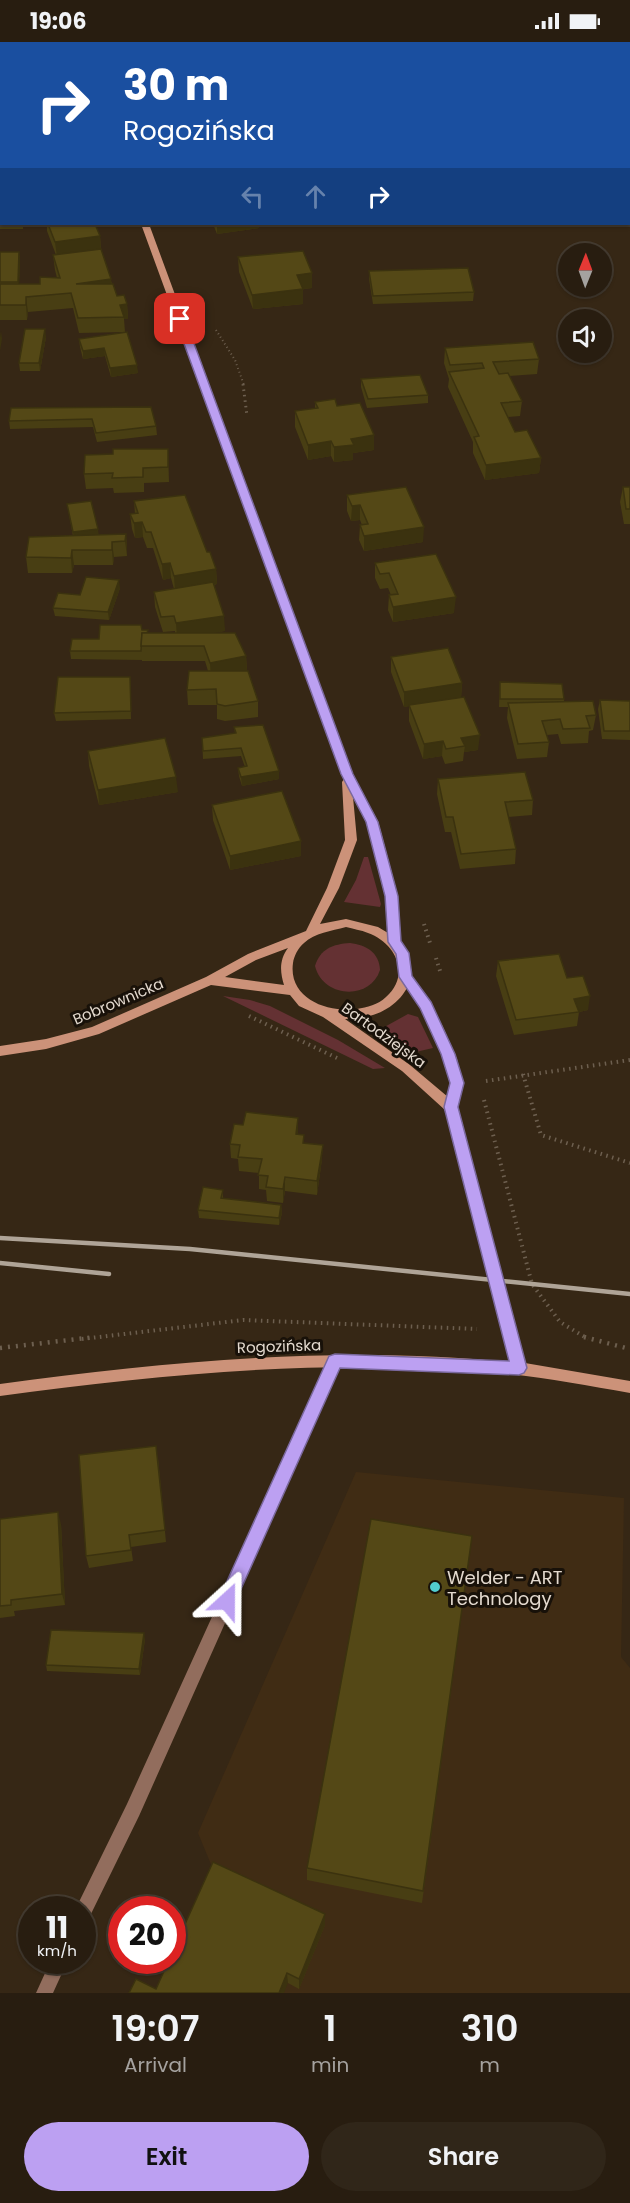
<!DOCTYPE html>
<html lang="en">
<head>
<meta charset="utf-8">
<style>
  :root { --surface:#281d10; --page:#302619; --text:#f1f3f6; --muted:#a5a29f; --line:#443b30; --accent:#bca0f2 }
  body { margin:0; font-family:Poppins,sans-serif; background:var(--page); color:var(--text); height:100vh; display:flex; flex-direction:column; font-size:22px; white-space:nowrap }
  * { box-sizing:border-box; margin:0 }
  p { font-size:20px; color:var(--muted) }
  .icon { flex:none; width:33px; height:33px; fill:none; stroke:currentColor; stroke-width:2; stroke-linecap:round; stroke-linejoin:round }
  .map { position:relative; height:1951px; overflow:hidden }
  .drawer { display:flex; flex-direction:column; background:var(--surface); flex:1 }
  .drawer>* { flex:none }
  .hud { position:absolute; left:0px; top:0px; width:630px; height:183px; box-shadow:0 2px 4px #0004,0 0 0 2px var(--line); background:#1a4fa0; color:#fff; overflow:hidden }
  .needle { width:39px; rotate:1deg }
  .tools { position:absolute; left:558px; top:201px; display:grid; gap:12px }
  .tools a { display:grid; place-items:center; width:54px; height:54px; border-radius:50%; background:var(--surface); box-shadow:0 2px 4px #0004,0 0 0 2px var(--line); font-size:30px }
  .speed { position:absolute; left:18px; top:1854px; display:flex; gap:12px; font-size:30px; font-weight:700; text-align:center }
  .speed>* { display:grid; place-content:center; width:78px; height:78px; border-radius:50%; background:var(--surface); box-shadow:0 2px 4px #0004,0 0 0 2px var(--line); line-height:1 }
  .speed small { font-size:15px; font-weight:400 }
  .speed .limit { border:9px solid #d22; background:#fff; color:#111 }
  .pin { position:absolute; display:grid; place-items:center; width:51px; height:51px; color:#fff; margin:-26px; border-radius:12px; box-shadow:0 3px 9px #0006 }
  .me { position:absolute; width:66px; margin:-33px; rotate:24deg; stroke-linejoin:round; filter:drop-shadow(0 0 4px #0008) }
  .turn { display:flex; align-items:center; gap:21px; height:126px; padding:0 24px; font-size:27px }
  .turn .icon { width:78px; height:78px; stroke-width:2.5 }
  .turn b { display:block; font-size:42px; line-height:51px }
  .lanes { display:flex; align-items:center; height:57px; padding:0 24px; background:#0003; justify-content:center; gap:30px; direction:ltr }
  .lanes .off { opacity:.35 }
  .eta { display:flex; justify-content:space-evenly; align-items:center; height:102px; text-align:center }
  .eta b { font-size:36px; font-weight:600; line-height:42px }
  .primary-button { display:flex; gap:12px; margin-top:auto; padding:12px 24px }
  .primary-button a { flex:1; height:69px; border-radius:36px; background:var(--accent); color:#111; font-size:24px; font-weight:600; line-height:69px; text-align:center }
  .primary-button a+a { background:var(--page); color:var(--text) }
  .status { display:flex; justify-content:space-between; align-items:center; height:42px; padding:0 30px; background:var(--surface); direction:ltr }
  .status svg { height:16px; fill:currentColor }
  .map>svg:first-child { display:block }
  .built { fill:#402c14 }
  .green { fill:#643133 }
  .lines { fill:none; stroke-linecap:round; stroke-linejoin:round }
  .path-far3 { stroke:#6d5f4f; stroke-width:2; stroke-dasharray:1 3; stroke-linecap:butt }
  .path-far2 { stroke:#6d5f4f; stroke-width:3; stroke-dasharray:1.5 4; stroke-linecap:butt }
  .path-far1 { stroke:#6d5f4f; stroke-width:4; stroke-dasharray:1.5 4.5; stroke-linecap:butt }
  .path { stroke:#6d5f4f; stroke-width:4.5; stroke-dasharray:2 6; stroke-linecap:butt }
  .lane { fill:#926d5d; fill-rule:evenodd }
  .street { fill:#926d5d; fill-rule:evenodd }
  .secondary { fill:#cc9279; fill-rule:evenodd }
  .rail { stroke:#afa497; stroke-width:4.5 }
  .wall { fill:#483e13 }
  .shaded-wall { fill:#3b320f }
  .building { fill:#544816; stroke:#3b320f; stroke-width:1.5 }
  .route { fill:#bca0f2; stroke:#7a689d; stroke-width:1.5 }
  .poi-dot { fill:#52cdd0; stroke:#181109; stroke-width:2 }
  .labels { text-anchor:middle; dominant-baseline:central; stroke-width:6; stroke-linejoin:round; paint-order:stroke }
  .street-label { font-size:15px; fill:#e4dacf; stroke:#181109 }
  .near-poi-label { font-size:18px; fill:#e4dacf; stroke:#181109; text-anchor:start }
</style>
</head>
<body>
<div class="status"><b>19:06</b><svg viewBox="0 0 49 12"><path d="M0 12V9h3v3zM5 12V6h3v6zM10 12V3h3v9zM15 12V0h3v12zM26 1h20v11H26zM47 4h2v5h-2z"/></svg></div>
<div class="map">
<svg width="630" height="1951" viewBox="0 0 630 1951">
  <rect width="100%" height="100%" fill="#362715"/>
  <polygon class="built" points="356,1430 624,1456 621,1615 630,1626 630,1951 162,1951 215,1832 198,1791"/>
  <g class="green">
    <polygon points="364,815 368,815 381,862 380,865 344,860 356,838"/>
    <path d="M350,901C366,903 379,910 380,928C370,959 323,956 315,924C320,907 333,902 350,901Z"/>
    <polygon points="223,954 250,958 270,964 338,998 385,1026 373,1027"/>
    <polygon points="408,972 418,975 433,1006 407,1012 379,994 379,988"/>
  </g>
  <g class="lines">
    <polyline class="path-far3" points="216,288 235,318 244,343"/>
    <polyline class="path-far2" points="243,342 247,374"/>
    <g class="path-far1">
      <polyline points="424,882 430,901"/>
      <polyline points="436,916 441,932"/>
      <polyline points="249,974 337,1016"/>
      <polyline points="523,1032 541,1093 630,1121"/>
      <polyline points="486,1039 630,1018"/>
      <polyline points="484,1058 532,1242 560,1280 588,1297"/>
      <polyline points="82,1297 243,1278 477,1287"/>
    </g>
    <g class="path">
      <polyline points="584,1295 630,1307"/>
      <polyline points="0,1306 95,1295"/>
    </g>
    <g class="lane">
      <polygon points="335,1313 340,1315 342,1319 139,1774 88,1878 82,1880 82,1868 76,1866 127,1762 330,1315"/>
      <polygon points="51,1918 68,1918 53,1951 36,1951"/>
    </g>
    <rect class="street" x="628" y="68" width="2" height="4"/>
    <g class="secondary">
      <polygon points="74,0 82,0 82,2 75,2"/>
      <path d="M141,182H149L352,733L378,779L398,854L399,901L409,915L411,933L442,983L457,1017L463,1042L457,1065L525,1321L630,1339V1351C590,1344 549,1336 509,1332C339,1315 168,1331 0,1354V1342C168,1319 341,1303 510,1320L445,1068L402,1029L323,975L299,964L290,953L211,943L99,992L46,1007L0,1014V1004L46,997L92,985L206,935L248,912L306,889L327,846L345,798L342,740L344,737ZM353,755L366,779L386,854L388,891L378,885L346,877L320,882L339,846L357,798ZM346,885C353,887 361,888 368,891C396,901 411,933 386,955C378,963 367,965 357,967C328,971 288,957 293,921C294,914 298,906 304,901C315,891 331,889 346,885ZM288,906C279,918 280,930 284,943L225,935L256,918ZM407,946C425,973 458,1022 448,1055L410,1023L345,977C370,977 394,969 407,946Z"/>
    </g>
    <g class="rail">
      <polyline points="0,1196 190,1207 630,1252"/>
      <polyline points="0,1221 109,1232"/>
    </g>
  </g>
  <g class="wall">
    <rect x="628" y="18" width="2" height="33"/>
    <rect x="628" y="82" width="2" height="26"/>
    <polygon points="0,130 2,130 2,182 44,182 23,182 23,187 0,187"/>
    <polygon points="47,182 95,182 100,194 101,207 112,242 117,254 127,262 128,277 124,277 125,290 79,291 73,266 28,270 27,278 0,278 0,210 19,210 20,218 19,242 40,242 57,236 55,228 53,213 56,213 47,189"/>
    <polygon points="213,182 259,182 259,186 217,192"/>
    <polygon points="238,215 312,246 303,247 303,262 253,267 239,230"/>
    <polygon points="369,229 474,250 473,259 373,262 369,237"/>
    <polygon points="127,290 138,331 111,335 105,314 83,317 80,305 79,297"/>
    <polygon points="46,295 40,329 20,329 19,321"/>
    <polygon points="445,306 539,317 537,332 509,334 522,359 520,374 508,375 515,390 541,416 539,431 485,438 473,411 473,400 448,345 449,337 444,321"/>
    <polygon points="361,337 428,353 428,361 367,366 361,345"/>
    <polygon points="315,360 337,364 374,408 353,411 353,418 334,420 331,414 308,418 295,385 295,369 315,367"/>
    <polygon points="11,366 156,384 157,393 97,400 93,385 10,387 9,379"/>
    <polygon points="168,407 169,440 144,441 144,450 114,451 113,446 86,447 84,432 113,412"/>
    <polygon points="623,445 630,445 630,482 624,482 620,460"/>
    <polygon points="347,453 423,500 364,509 359,498 360,483 362,483 360,478 351,479 347,469"/>
    <polygon points="134,459 207,510 216,527 217,542 214,543 225,589 209,591 246,614 247,629 258,659 258,675 225,679 217,677 217,663 188,663 187,648 208,629 205,619 142,619 142,618 71,617 70,609 99,597 142,588 148,591 175,591 175,589 163,590 155,565 154,550 174,547 171,536 163,538 153,506 147,506 143,495 135,496 132,487 130,472 135,472"/>
    <polygon points="67,462 99,493 126,492 127,507 127,514 114,515 113,523 74,523 72,531 28,531 26,515 73,494"/>
    <polygon points="375,521 454,571 393,580 388,568 389,553 391,553 388,546 380,547 375,536"/>
    <polygon points="120,546 109,578 55,574 53,566 80,553"/>
    <polygon points="391,615 462,641 461,656 478,708 464,710 463,719 445,722 442,714 423,717 409,679 409,664 404,665 391,630"/>
    <polygon points="130,635 131,677 56,679 54,671"/>
    <polygon points="500,640 564,657 564,659 596,673 593,688 589,689 588,701 561,702 558,692 547,693 549,700 547,715 517,717 507,676 508,665 499,665"/>
    <polygon points="600,658 630,659 630,698 602,697 598,667"/>
    <polygon points="234,685 279,737 242,744 239,734 238,726 245,725 241,714 203,717 202,696 235,691"/>
    <polygon points="88,709 178,750 99,763 89,724"/>
    <polygon points="438,737 533,758 532,773 508,775 516,807 515,822 460,827 451,790 445,790 437,752"/>
    <polygon points="212,763 301,814 230,828 213,778"/>
    <polygon points="498,919 567,936 588,968 579,970 577,984 514,993 496,934"/>
    <polygon points="298,1092 304,1101 322,1117 317,1153 285,1149 283,1161 267,1159 266,1148 259,1147 259,1131 239,1129 238,1117 231,1116 230,1102"/>
    <polygon points="223,1148 223,1157 281,1163 282,1171 279,1183 199,1176 198,1168"/>
    <polygon points="158,1416 166,1500 131,1505 133,1519 89,1526 86,1514"/>
    <polygon points="0,1477 61,1482 65,1563 14,1569 15,1574 0,1576"/>
    <polygon points="472,1494 422,1861 307,1838 307,1826"/>
    <polygon points="145,1597 140,1633 47,1629 46,1623"/>
    <polygon points="325,1883 299,1947 288,1941 156,1947"/>
  </g>
  <g class="shaded-wall">
    <rect x="152" y="0" width="20" height="2"/>
    <polygon points="217,182 259,182 259,186 217,192"/>
    <polygon points="100,194 101,209 57,215 55,200"/>
    <polygon points="19,210 20,218 19,248 18,240"/>
    <polygon points="312,231 312,246 303,247 303,262 253,267 252,253 297,233"/>
    <polygon points="111,237 113,251 76,242"/>
    <polygon points="26,255 28,270 27,278 26,263"/>
    <polygon points="127,262 128,277 124,277 120,263"/>
    <polygon points="45,287 46,295 40,329 39,321"/>
    <polygon points="1,289 2,297 0,309 0,295"/>
    <polygon points="104,306 105,314 83,317 83,309"/>
    <polygon points="137,323 138,331 111,335 110,326"/>
    <polygon points="374,393 374,408 353,411 353,418 334,420 334,405 351,397"/>
    <polygon points="331,399 331,414 308,418 308,403"/>
    <polygon points="541,416 539,431 485,438 486,423"/>
    <polygon points="360,463 360,478 351,479 352,464"/>
    <polygon points="142,480 143,495 135,496 134,481"/>
    <polygon points="424,485 423,500 364,509 364,494"/>
    <polygon points="98,487 99,495 74,498 73,490"/>
    <polygon points="126,492 127,507 127,514 125,499"/>
    <polygon points="112,500 114,515 113,523 112,508"/>
    <polygon points="72,508 74,523 72,531 71,516"/>
    <polygon points="170,521 171,536 163,538 162,522"/>
    <polygon points="216,527 217,542 175,549 174,534"/>
    <polygon points="119,538 120,546 109,578 108,570"/>
    <polygon points="456,555 454,571 393,580 393,565"/>
    <polygon points="224,574 225,589 177,596 176,581"/>
    <polygon points="246,614 247,629 211,636 210,621"/>
    <polygon points="462,641 461,656 404,665 404,650"/>
    <polygon points="480,693 478,708 464,710 465,704 461,696"/>
    <polygon points="443,699 442,714 423,717 424,702"/>
    <polygon points="279,729 279,737 242,744 241,735"/>
    <polygon points="176,735 178,750 99,763 98,748"/>
    <polygon points="301,799 301,814 230,828 230,814"/>
    <polygon points="590,954 588,968 579,970 574,957"/>
    <polygon points="298,1076 298,1091 296,1106 296,1092"/>
    <polygon points="323,1103 322,1117 317,1153 317,1139"/>
    <polygon points="285,1135 285,1149 283,1161 283,1147"/>
    <polygon points="281,1163 282,1171 279,1183 279,1176"/>
    <polygon points="58,1470 61,1482 65,1563 62,1552"/>
    <polygon points="144,1591 145,1597 140,1633 139,1627"/>
    <polygon points="325,1872 325,1883 299,1947 299,1937"/>
    <polygon points="287,1931 288,1941 284,1951 279,1951"/>
  </g>
  <g class="building">
    <polygon points="174,0 201,0 189,2 174,2"/>
    <rect x="375" y="0" width="22" height="2"/>
    <rect x="520" y="0" width="35" height="2"/>
    <polygon points="626,0 630,0 630,6 628,6 628,2 626,2"/>
    <rect x="628" y="18" width="2" height="19"/>
    <rect x="628" y="82" width="2" height="18"/>
    <rect x="0" y="102" width="2" height="9"/>
    <rect x="0" y="130" width="2" height="12"/>
    <rect x="0" y="168" width="2" height="11"/>
    <polygon points="48,182 95,182 100,194 55,200"/>
    <polygon points="101,207 111,237 76,242 113,242 117,254 124,253 127,262 120,263 124,275 78,276 71,251 26,255 26,263 0,263 0,242 40,242 40,235 60,236 53,213"/>
    <polygon points="303,209 312,231 297,233 303,247 252,253 238,215"/>
    <polygon points="0,210 19,210 18,240 0,240"/>
    <polygon points="468,226 474,250 373,254 369,229"/>
    <polygon points="25,287 45,287 39,321 19,321"/>
    <polygon points="127,290 137,323 110,326 104,306 83,309 79,297"/>
    <polygon points="533,300 539,317 493,320 499,332 508,331 522,359 501,361 515,390 527,388 541,416 486,423 474,395 479,394 449,330 484,326 482,321 450,323 445,306"/>
    <polygon points="420,333 428,353 368,357 361,337"/>
    <polygon points="335,357 337,364 360,361 374,393 351,397 354,403 334,405 331,399 308,403 295,369 318,366 315,360"/>
    <polygon points="151,365 156,384 96,391 92,377 9,379 11,366"/>
    <polygon points="113,407 168,407 168,425 143,426 143,435 112,436 113,431 84,432 85,413 113,412"/>
    <polygon points="406,445 424,485 364,494 360,483 368,482 360,463 352,464 347,453"/>
    <polygon points="623,445 630,445 630,467 626,467"/>
    <polygon points="185,453 207,510 210,510 216,527 174,534 170,521 162,522 151,490 146,490 142,480 134,481 130,472 138,471 134,459"/>
    <polygon points="91,459 98,487 73,490 67,462"/>
    <polygon points="126,492 125,499 112,500 112,508 72,508 71,516 26,515 29,495"/>
    <polygon points="436,512 456,555 393,565 389,553 398,552 389,531 380,532 375,521"/>
    <polygon points="86,535 119,538 108,570 53,566 58,551 80,553"/>
    <polygon points="213,540 224,574 176,581 174,574 161,575 154,550"/>
    <polygon points="100,583 141,583 142,588 148,588 147,591 142,591 141,609 70,609 72,597 99,597"/>
    <polygon points="142,591 235,591 246,614 210,621 204,604 141,604"/>
    <polygon points="448,606 462,641 404,650 391,615"/>
    <polygon points="189,629 248,629 258,659 225,664 217,662 216,647 187,648"/>
    <polygon points="58,635 130,635 131,669 54,671"/>
    <polygon points="500,640 562,642 564,657 500,657"/>
    <polygon points="464,655 480,693 461,696 465,704 446,707 443,699 424,702 409,663"/>
    <polygon points="600,658 630,659 630,689 604,689"/>
    <polygon points="593,659 596,673 586,674 590,686 563,687 560,677 542,679 549,700 518,702 508,661"/>
    <polygon points="263,683 279,729 241,735 238,726 247,724 241,706 203,709 202,696 236,691 234,685"/>
    <polygon points="165,696 176,735 98,748 88,709"/>
    <polygon points="525,730 533,758 505,760 516,807 461,812 453,775 446,775 438,737"/>
    <polygon points="282,749 301,799 230,814 212,763"/>
    <polygon points="559,912 567,936 583,934 590,954 574,957 579,970 516,978 498,919"/>
    <polygon points="246,1070 298,1076 296,1092 304,1093 303,1101 323,1103 317,1139 285,1135 283,1147 266,1145 268,1134 258,1133 262,1117 238,1115 240,1103 230,1102 234,1082 243,1083"/>
    <polygon points="203,1145 223,1148 221,1156 281,1163 279,1176 198,1168"/>
    <polygon points="156,1404 165,1488 129,1493 131,1508 86,1514 79,1413"/>
    <polygon points="58,1470 62,1552 11,1558 11,1563 0,1564 0,1477"/>
    <polygon points="371,1477 472,1494 423,1849 307,1826"/>
    <polygon points="51,1588 144,1591 139,1627 46,1623"/>
    <polygon points="213,1820 325,1872 299,1937 287,1931 279,1951 129,1951 136,1937 156,1947 169,1918 172,1918 172,1911"/>
  </g>
  <polygon class="route" points="180,274 185,277 353,732 378,780 398,854 401,899 409,911 412,934 431,960 455,1012 464,1041 458,1065 527,1326 524,1331 519,1333 340,1326 233,1565 227,1568 221,1565 218,1559 329,1314 335,1312 509,1319 444,1065 450,1041 441,1012 420,966 399,935 396,912 388,900 385,854 366,780 341,732 175,277"/>
  <circle class="poi-dot" cx="435" cy="1545" r="6"/>
  <g class="labels">
    <g class="street-label">
      <text transform="translate(118 959) rotate(-23)">Bobrownicka</text>
      <text transform="translate(384 993) rotate(36)">Bartodziejska</text>
      <text transform="translate(279 1304) rotate(-2)">Rogozińska</text>
    </g>
    <g class="near-poi-label">
      <text x="447" y="1535">Welder - ART<tspan x="447" dy="21">Technology</tspan></text>
    </g>
  </g>
</svg>
<div class="tools">
<a><svg class="needle" viewBox="-14 -14 28 28"><path d="M0-13l5 13h-10z" fill="#e53935"/><path d="M0 13l5-13h-10z" fill="#a5a29f"/></svg></a>
<a><svg class="icon" aria-label="sound" viewBox="0 0 24 24"><path d="M4 9h4l5-4v14l-5-4H4zM17 9q2 3 0 6"/></svg></a>
</div>
<div class="speed"><div>11<small>km/h</small></div><div class="limit">20</div></div>
<div class="pin" style="left:180px;top:277px;background:#d93025"><svg class="icon" aria-label="arrive" viewBox="0 0 24 24"><path d="M6 21V4h12l-3 4 3 4H6"/></svg></div>
<svg class="me" style="left:227px;top:1559px" viewBox="-20 -20 40 40"><path d="M0-17L14 15 0 8-14 15z" fill="#bca0f2" stroke="#fff" stroke-width="4"/></svg>
<div class="hud">
<div class="turn"><svg class="icon" aria-label="right" viewBox="0 0 24 24"><path d="M7 20v-9h11M14 6l5 5-5 5"/></svg><div><b>30 m</b>Rogozińska</div></div>
<div class="lanes"><svg class="icon off" aria-label="left" viewBox="0 0 24 24"><path d="M17 20v-9H6M10 6l-5 5 5 5"/></svg><svg class="icon off" aria-label="ahead" viewBox="0 0 24 24"><path d="M12 20V5M6 11l6-6 6 6"/></svg><svg class="icon" aria-label="right" viewBox="0 0 24 24"><path d="M7 20v-9h11M14 6l5 5-5 5"/></svg></div>
</div>
</div>
<section class="drawer">
<div class="eta">
<div><b>19:07</b><p>Arrival</p></div>
<div><b>1</b><p>min</p></div>
<div><b>310</b><p>m</p></div>
</div>
<div class="primary-button"><a>Exit</a><a>Share</a></div>
</section>
</body>
</html>
